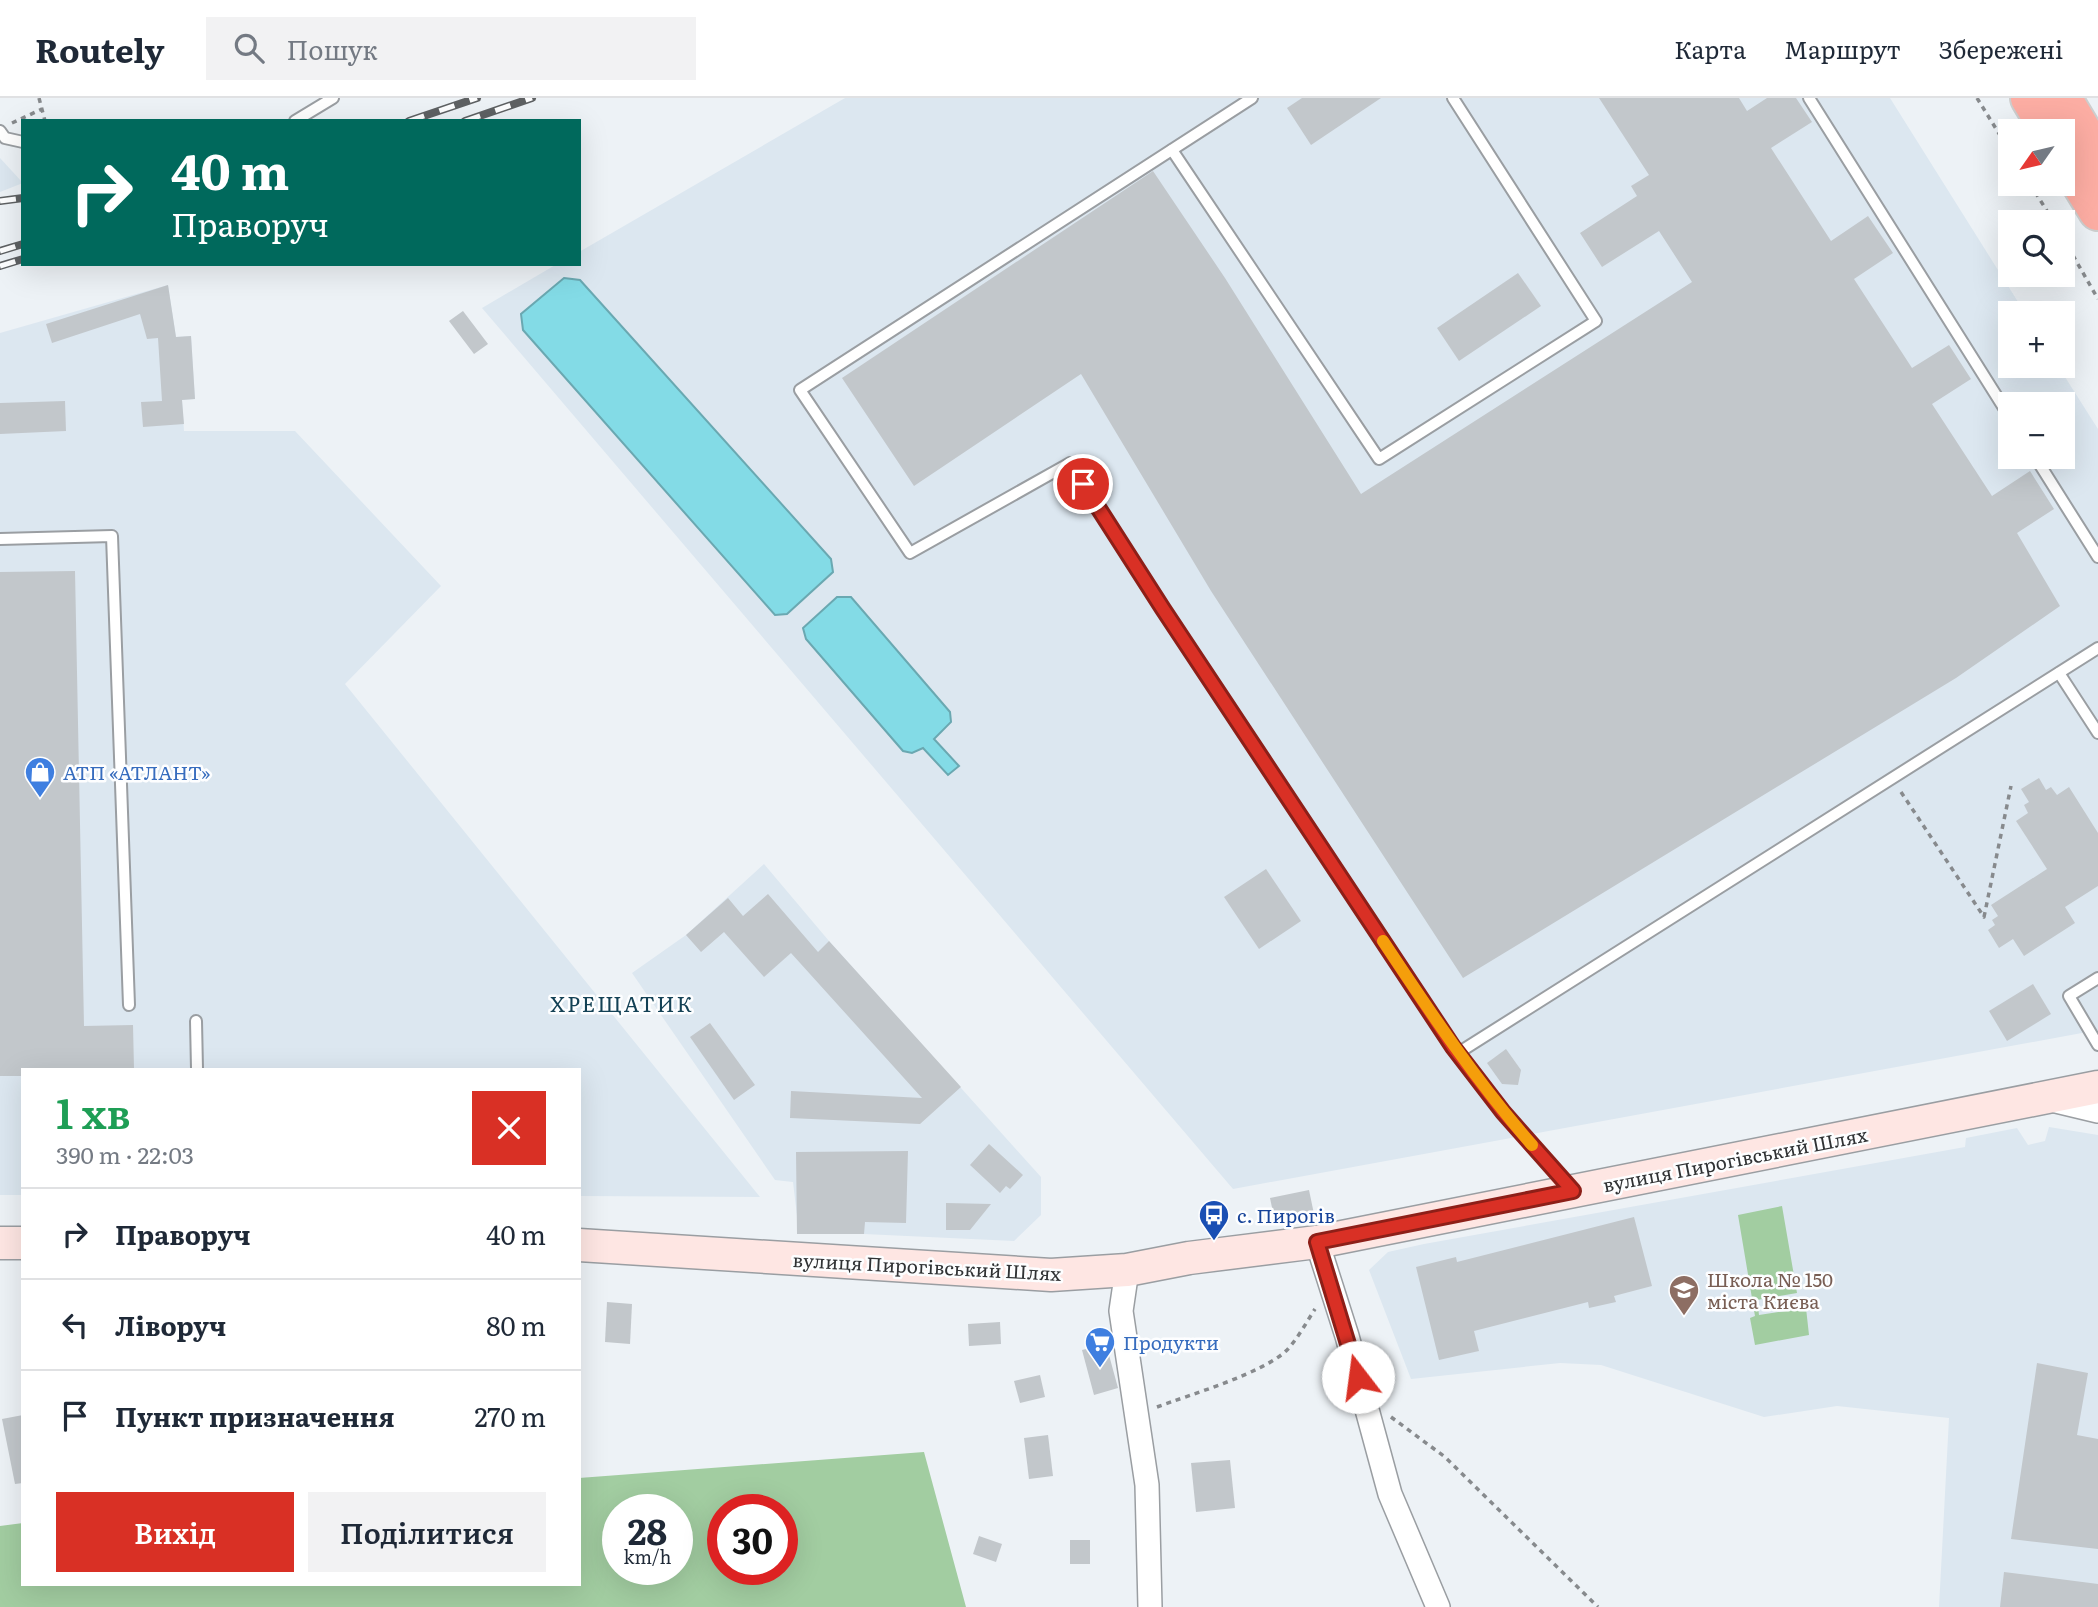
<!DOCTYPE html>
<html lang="uk">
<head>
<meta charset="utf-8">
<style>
  :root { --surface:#fff; --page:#f2f2f3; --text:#1f2937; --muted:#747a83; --line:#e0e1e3; --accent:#d93025 }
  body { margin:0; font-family:Literata,serif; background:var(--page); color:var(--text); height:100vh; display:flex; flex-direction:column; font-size:26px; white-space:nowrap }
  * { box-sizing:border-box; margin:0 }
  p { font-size:23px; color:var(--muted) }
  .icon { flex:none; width:38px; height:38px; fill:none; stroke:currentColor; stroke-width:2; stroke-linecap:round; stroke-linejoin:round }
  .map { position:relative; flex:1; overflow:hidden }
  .details { position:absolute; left:21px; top:970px; width:560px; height:518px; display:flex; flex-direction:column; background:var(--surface); border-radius:0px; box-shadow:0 7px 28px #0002 }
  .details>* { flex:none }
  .hud { position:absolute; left:21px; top:21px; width:560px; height:147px; border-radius:0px; box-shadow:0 7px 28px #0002; background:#00695c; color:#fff; overflow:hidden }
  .needle { width:46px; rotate:236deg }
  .buttons { position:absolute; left:1998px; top:21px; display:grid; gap:14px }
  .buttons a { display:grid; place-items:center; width:77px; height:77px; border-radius:0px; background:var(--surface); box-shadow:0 7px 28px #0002; font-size:35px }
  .speed { position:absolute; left:602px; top:1396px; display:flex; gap:14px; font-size:35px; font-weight:700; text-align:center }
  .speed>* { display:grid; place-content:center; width:91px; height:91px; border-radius:50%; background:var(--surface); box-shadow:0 7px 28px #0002; line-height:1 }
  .speed small { font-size:18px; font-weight:400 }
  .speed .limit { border:10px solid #d22; background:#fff; color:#111 }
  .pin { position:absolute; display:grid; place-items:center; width:60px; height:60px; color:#fff; margin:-30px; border:4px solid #fff; border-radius:50%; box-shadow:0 2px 7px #0007 }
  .me { position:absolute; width:77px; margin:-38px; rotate:345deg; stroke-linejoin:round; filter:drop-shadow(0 0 5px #0008) }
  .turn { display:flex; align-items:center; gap:24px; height:147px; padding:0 35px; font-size:32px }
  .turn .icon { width:91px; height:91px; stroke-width:2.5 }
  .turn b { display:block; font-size:49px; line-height:60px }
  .round { display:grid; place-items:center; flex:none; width:74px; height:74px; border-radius:0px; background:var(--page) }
  .head { display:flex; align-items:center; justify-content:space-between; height:119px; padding:0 35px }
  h1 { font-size:42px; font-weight:600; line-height:52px; color:#1e9e55 }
  .button { display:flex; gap:14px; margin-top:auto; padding:14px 35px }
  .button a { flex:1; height:80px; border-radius:0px; background:var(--accent); color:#fff; font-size:28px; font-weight:600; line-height:80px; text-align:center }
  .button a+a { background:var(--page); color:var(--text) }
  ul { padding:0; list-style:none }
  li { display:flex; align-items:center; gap:21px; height:91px; padding:0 35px; border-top:2px solid var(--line) }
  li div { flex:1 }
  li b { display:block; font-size:26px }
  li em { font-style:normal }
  header { display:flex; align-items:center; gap:42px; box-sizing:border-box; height:98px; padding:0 35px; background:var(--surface); border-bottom:2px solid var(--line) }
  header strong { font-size:33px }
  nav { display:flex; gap:38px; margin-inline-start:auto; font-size:24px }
  .search { width:490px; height:63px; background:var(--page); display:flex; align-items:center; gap:18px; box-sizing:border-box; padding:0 24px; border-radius:0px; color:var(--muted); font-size:26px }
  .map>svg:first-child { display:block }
  .built { fill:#dce7f0; fill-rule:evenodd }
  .green { fill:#a2cda1; fill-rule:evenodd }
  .water { fill:#83dbe6; stroke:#6aa8b1; stroke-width:2 }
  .building { fill:#c2c7cb }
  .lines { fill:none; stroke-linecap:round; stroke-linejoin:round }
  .lane-casing { stroke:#9a9ea2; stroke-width:14 }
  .street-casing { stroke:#9a9ea2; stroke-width:26 }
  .secondary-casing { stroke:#9a9ea2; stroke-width:35 }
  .highway-casing { stroke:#cdcece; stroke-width:42 }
  .path { stroke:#878a8d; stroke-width:3.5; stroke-dasharray:5 5; stroke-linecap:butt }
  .lane { stroke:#fff; stroke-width:10 }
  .street { stroke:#fff; stroke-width:23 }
  .secondary { stroke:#fee6e3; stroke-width:32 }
  .highway { stroke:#fcada3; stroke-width:38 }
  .rail-casing { stroke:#5e6163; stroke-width:8 }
  .rail { stroke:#fdfeff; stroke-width:5; stroke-dasharray:16; stroke-linecap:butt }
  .route-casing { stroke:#8d1f18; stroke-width:18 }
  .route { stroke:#d93025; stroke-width:12 }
  .slow { stroke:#f59e0b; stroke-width:12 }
  .labels { text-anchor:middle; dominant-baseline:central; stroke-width:5; stroke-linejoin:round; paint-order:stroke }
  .shop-label { font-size:19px; fill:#366cbe; stroke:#fdfeff; text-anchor:start }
  .street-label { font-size:19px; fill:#303234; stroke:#fdfeff }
  .transit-label { font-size:19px; fill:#164399; stroke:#fdfeff; text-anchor:start }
  .education-label { font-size:19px; fill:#785e54; stroke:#fdfeff; text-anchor:start }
  .neighbourhood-label { font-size:21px; letter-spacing:2px; fill:#134155; stroke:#fdfeff }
</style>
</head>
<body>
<header>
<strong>Routely</strong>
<div class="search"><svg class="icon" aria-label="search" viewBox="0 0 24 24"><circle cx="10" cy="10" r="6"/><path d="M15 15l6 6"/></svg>Пошук</div>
<nav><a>Карта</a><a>Маршрут</a><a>Збережені</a></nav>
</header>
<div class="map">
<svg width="2098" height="1509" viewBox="0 0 2098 1509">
  <rect width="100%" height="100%" fill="#edf2f6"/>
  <g class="built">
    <path d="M845,0H1890L2025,215H2011V268H2058L2098,331V932L1233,1091L482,210L557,166H579V154ZM2011,306H2063V359H2011Z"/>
    <polygon points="0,60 23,85 0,94"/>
    <polygon points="168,187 176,239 191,238 195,301 182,302 184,333 295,333 441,488 345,586 760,1099 579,1098 579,971 23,971 23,1097 0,1097 0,235"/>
    <polygon points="764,766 829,843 1041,1079 1041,1117 1014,1143 864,1136 799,1135 793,1084 775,1082 632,875 686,837"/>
    <polygon points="2049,1029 2098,1037 2098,1509 1939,1509 1949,1320 1837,1308 1764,1319 1601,1267 1560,1265 1411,1281 1369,1172 1388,1154 1424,1146 1965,1049 1966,1040 2017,1030 2028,1047 2045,1043"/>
  </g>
  <g class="green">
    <polygon points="1782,1108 1797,1195 1757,1202 1759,1217 1806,1210 1809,1237 1755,1247 1750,1220 1755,1218 1738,1117"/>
    <path d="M924,1354L966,1509H0V1428L23,1425V1486H579V1380ZM618,1412H677V1472H618ZM723,1412H782V1472H723Z"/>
  </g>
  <g class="water">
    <polygon points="564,180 580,182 831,461 833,474 787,516 775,517 523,232 521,216"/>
    <polygon points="837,499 851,499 950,614 951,624 934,641 959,668 948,677 923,650 912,655 903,653 806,541 803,530"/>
  </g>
  <g class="building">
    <polygon points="1302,0 1381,0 1311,47 1287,10"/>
    <polygon points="1599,0 1739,0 1747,13 1767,0 1796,0 1812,24 1771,50 1831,143 1868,118 1893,155 1854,181 1912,270 1949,247 1971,281 1932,306 1992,398 2030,373 2054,411 2017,435 2060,508 1956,580 1463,880 1211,493 1081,276 914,388 842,280 1153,73 1225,180 1361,396 1692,184 1659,133 1602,169 1580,135 1637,98 1631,88 1649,77"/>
    <polygon points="1518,175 1541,208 1459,263 1437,230"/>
    <polygon points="168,187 176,239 191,238 195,301 182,302 184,326 143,329 141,304 162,303 158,240 147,241 140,216 52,245 46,226"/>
    <polygon points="463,213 488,246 474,256 449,223"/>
    <polygon points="65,303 66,333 0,336 0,305"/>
    <polygon points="75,473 84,928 133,927 134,971 23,971 23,978 0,978 0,474"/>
    <polygon points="2039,680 2046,692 2051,689 2057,697 2069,689 2098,735 2098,788 2065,809 2075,825 2024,858 2013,841 1999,850 1988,832 1995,827 1992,822 1998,818 1991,807 2047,771 2016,723 2028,715 2024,707 2029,704 2021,691"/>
    <polygon points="1266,771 1301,823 1259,851 1224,799"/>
    <polygon points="768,796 818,854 829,843 961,989 920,1026 790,1020 791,993 922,1000 791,855 764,879 724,834 701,854 686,837 728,800 743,818"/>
    <polygon points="2033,886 2051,916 2007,943 1989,913"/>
    <polygon points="710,925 755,987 734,1002 690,939"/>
    <polygon points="1506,951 1521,972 1518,987 1502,986 1487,965"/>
    <polygon points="989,1046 1023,1077 1010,1091 1006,1088 1000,1095 970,1067"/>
    <polygon points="908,1053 906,1125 865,1124 864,1136 797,1136 796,1054"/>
    <polygon points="1309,1092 1314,1116 1275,1124 1270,1100"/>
    <polygon points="946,1105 991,1106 970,1132 946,1132"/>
    <polygon points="1634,1119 1652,1188 1614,1198 1616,1204 1589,1210 1588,1204 1474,1233 1479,1253 1439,1262 1416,1169 1456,1159 1457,1164"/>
    <polygon points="607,1204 632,1206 630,1246 605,1244"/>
    <polygon points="1000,1224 1001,1246 969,1248 968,1226"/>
    <polygon points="1106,1246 1118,1290 1094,1297 1082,1252"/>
    <polygon points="2037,1265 2088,1275 2077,1337 2098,1341 2098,1451 2011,1441"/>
    <polygon points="1040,1277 1045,1299 1020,1305 1014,1283"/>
    <polygon points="23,1317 23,1385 15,1386 2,1321"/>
    <polygon points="1048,1337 1053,1378 1029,1381 1024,1340"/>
    <polygon points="1230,1362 1235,1410 1196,1414 1191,1365"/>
    <polygon points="979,1438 1002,1446 996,1464 973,1456"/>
    <rect x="1070" y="1442" width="20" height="24"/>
    <polygon points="2004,1474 2098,1486 2098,1509 2000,1509"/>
  </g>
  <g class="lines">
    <g class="lane-casing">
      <g id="lane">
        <polyline points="1252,0 800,292 910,455 1070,365 1163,511 1453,949 1503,1014 1569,1089"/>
        <polyline points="1809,0 2011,321"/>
        <polyline points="295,23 333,0"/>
        <polyline points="0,33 5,40 23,44"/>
        <polyline points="1172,52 1379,361 1596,223 1453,0"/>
        <polyline points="2035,359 2098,459"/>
        <polyline points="0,441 112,438 129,907"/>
        <polyline points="2059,575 2098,635"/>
        <polyline points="2098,880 2069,898 2098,947"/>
        <polyline points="196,923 197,971"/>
        <polyline points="1458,955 2098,550"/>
      </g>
    </g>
    <g class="street-casing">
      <g id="street">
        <polyline points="2052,1002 2098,1013"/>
        <polyline points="1317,1144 1347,1238 1390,1396 1438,1509"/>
        <polyline points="1127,1172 1121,1213 1147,1387 1150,1509"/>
      </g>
    </g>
    <g class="secondary-casing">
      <g id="secondary">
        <polyline points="0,1145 23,1145"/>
        <polyline points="579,1147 1051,1177 1127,1172 1189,1160 1317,1144 2098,989"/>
      </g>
    </g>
    <g class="highway-casing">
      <g id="highway">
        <polyline points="2030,0 2050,33"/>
        <polyline points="2062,0 2098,60"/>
        <polyline points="2063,56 2098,113"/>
      </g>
    </g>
    <g class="path">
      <polyline points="39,0 45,23"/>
      <polyline points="1977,0 2011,55"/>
      <polyline points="12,25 42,11"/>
      <polyline points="2030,86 2054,124"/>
      <polyline points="2063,140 2098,201"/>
      <polyline points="1901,694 1984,819 2011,688"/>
      <path d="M1157,1309C1189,1297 1264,1275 1287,1252C1298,1240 1306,1225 1315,1211"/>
      <polyline points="1391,1319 1445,1359 1598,1509"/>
    </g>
    <use href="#lane" class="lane"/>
    <use href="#street" class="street"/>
    <use href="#secondary" class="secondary"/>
    <use href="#highway" class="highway"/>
    <g class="rail-casing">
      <g id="rail">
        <polyline points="409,23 477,0"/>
        <polyline points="465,23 532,0"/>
        <polyline points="0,103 23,100"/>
        <polyline points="0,153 23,146"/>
        <polyline points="0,168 23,161"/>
      </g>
    </g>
    <use href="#rail" class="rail"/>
  </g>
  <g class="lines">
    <g class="route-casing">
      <polyline id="route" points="1083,386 1163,511 1453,949 1503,1014 1573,1093 1317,1144 1358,1279"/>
    </g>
    <use href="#route" class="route"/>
    <path class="slow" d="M1383,843C1430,914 1476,983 1532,1047"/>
  </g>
  <defs>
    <g id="shop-pin" transform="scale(1.575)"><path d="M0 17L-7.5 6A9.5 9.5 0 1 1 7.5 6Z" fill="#3f7fe0" stroke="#fdfeff"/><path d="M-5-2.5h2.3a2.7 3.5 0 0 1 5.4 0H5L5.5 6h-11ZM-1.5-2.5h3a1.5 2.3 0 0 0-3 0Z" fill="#fff"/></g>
    <g id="bus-pin" transform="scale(1.575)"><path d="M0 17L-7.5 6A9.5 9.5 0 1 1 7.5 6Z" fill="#1a4fb4" stroke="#fdfeff"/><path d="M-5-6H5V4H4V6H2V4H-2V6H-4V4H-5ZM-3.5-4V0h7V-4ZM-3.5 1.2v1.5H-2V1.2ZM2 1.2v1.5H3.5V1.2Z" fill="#fff"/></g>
    <g id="school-pin" transform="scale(1.575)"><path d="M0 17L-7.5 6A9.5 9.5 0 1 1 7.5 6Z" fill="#8d6e63" stroke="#fdfeff"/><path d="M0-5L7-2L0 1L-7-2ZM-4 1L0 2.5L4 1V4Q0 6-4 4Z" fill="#fff"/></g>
    <g id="supermarket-pin" transform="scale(1.575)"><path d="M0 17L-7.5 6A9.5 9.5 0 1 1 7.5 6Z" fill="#3f7fe0" stroke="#fdfeff"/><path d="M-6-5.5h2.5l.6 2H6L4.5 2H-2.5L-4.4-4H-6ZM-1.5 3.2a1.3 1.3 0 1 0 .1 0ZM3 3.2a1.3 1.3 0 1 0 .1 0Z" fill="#fff"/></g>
  </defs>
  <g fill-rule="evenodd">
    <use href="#shop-pin" x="40" y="674"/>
    <use href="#bus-pin" x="1214" y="1117"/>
    <use href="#school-pin" x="1684" y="1192"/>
    <use href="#supermarket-pin" x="1100" y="1244"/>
  </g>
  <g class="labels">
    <g class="shop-label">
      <text x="63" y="674">АТП «АТЛАНТ»</text>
      <text x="1123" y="1244">Продукти</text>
    </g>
    <g class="street-label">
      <text transform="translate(1735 1061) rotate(-11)">вулиця Пирогівський Шлях</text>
      <text transform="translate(927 1168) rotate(3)">вулиця Пирогівський Шлях</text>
    </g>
    <g class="transit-label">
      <text x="1237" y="1117">с. Пирогів</text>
    </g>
    <g class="education-label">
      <text x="1707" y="1181">Школа № 150<tspan x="1707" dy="22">міста Києва</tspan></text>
    </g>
    <g class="neighbourhood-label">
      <text x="622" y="904">ХРЕЩАТИК</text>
    </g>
  </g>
</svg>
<div class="buttons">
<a><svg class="needle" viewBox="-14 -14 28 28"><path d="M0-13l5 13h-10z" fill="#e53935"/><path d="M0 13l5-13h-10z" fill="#747a83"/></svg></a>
<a><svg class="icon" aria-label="search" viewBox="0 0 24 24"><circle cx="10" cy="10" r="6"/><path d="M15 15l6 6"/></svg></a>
<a>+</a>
<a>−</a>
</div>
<div class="speed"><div>28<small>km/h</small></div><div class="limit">30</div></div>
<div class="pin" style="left:1083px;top:386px;background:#d93025"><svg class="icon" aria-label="arrive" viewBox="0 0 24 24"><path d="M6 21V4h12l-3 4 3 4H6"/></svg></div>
<svg class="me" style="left:1358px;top:1279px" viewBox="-20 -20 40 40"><circle r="19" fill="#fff"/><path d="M0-13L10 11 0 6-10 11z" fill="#d93025"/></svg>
<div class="hud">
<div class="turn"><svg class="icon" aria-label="right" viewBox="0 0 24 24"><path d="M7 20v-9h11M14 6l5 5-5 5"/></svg><div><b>40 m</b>Праворуч</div></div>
</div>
<section class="details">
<div class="head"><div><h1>1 хв</h1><p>390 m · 22:03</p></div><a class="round" style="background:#d93025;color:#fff"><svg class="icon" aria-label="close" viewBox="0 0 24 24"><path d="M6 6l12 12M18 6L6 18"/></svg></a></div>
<ul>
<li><svg class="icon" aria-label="right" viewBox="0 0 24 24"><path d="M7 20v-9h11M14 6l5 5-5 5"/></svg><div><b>Праворуч</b></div><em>40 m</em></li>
<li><svg class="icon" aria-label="left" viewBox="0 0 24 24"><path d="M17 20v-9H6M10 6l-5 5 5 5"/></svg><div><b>Ліворуч</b></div><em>80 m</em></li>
<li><svg class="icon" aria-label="arrive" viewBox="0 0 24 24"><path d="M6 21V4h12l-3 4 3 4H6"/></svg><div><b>Пункт призначення</b></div><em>270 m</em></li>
</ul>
<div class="button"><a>Вихід</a><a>Поділитися</a></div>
</section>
</div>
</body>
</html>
